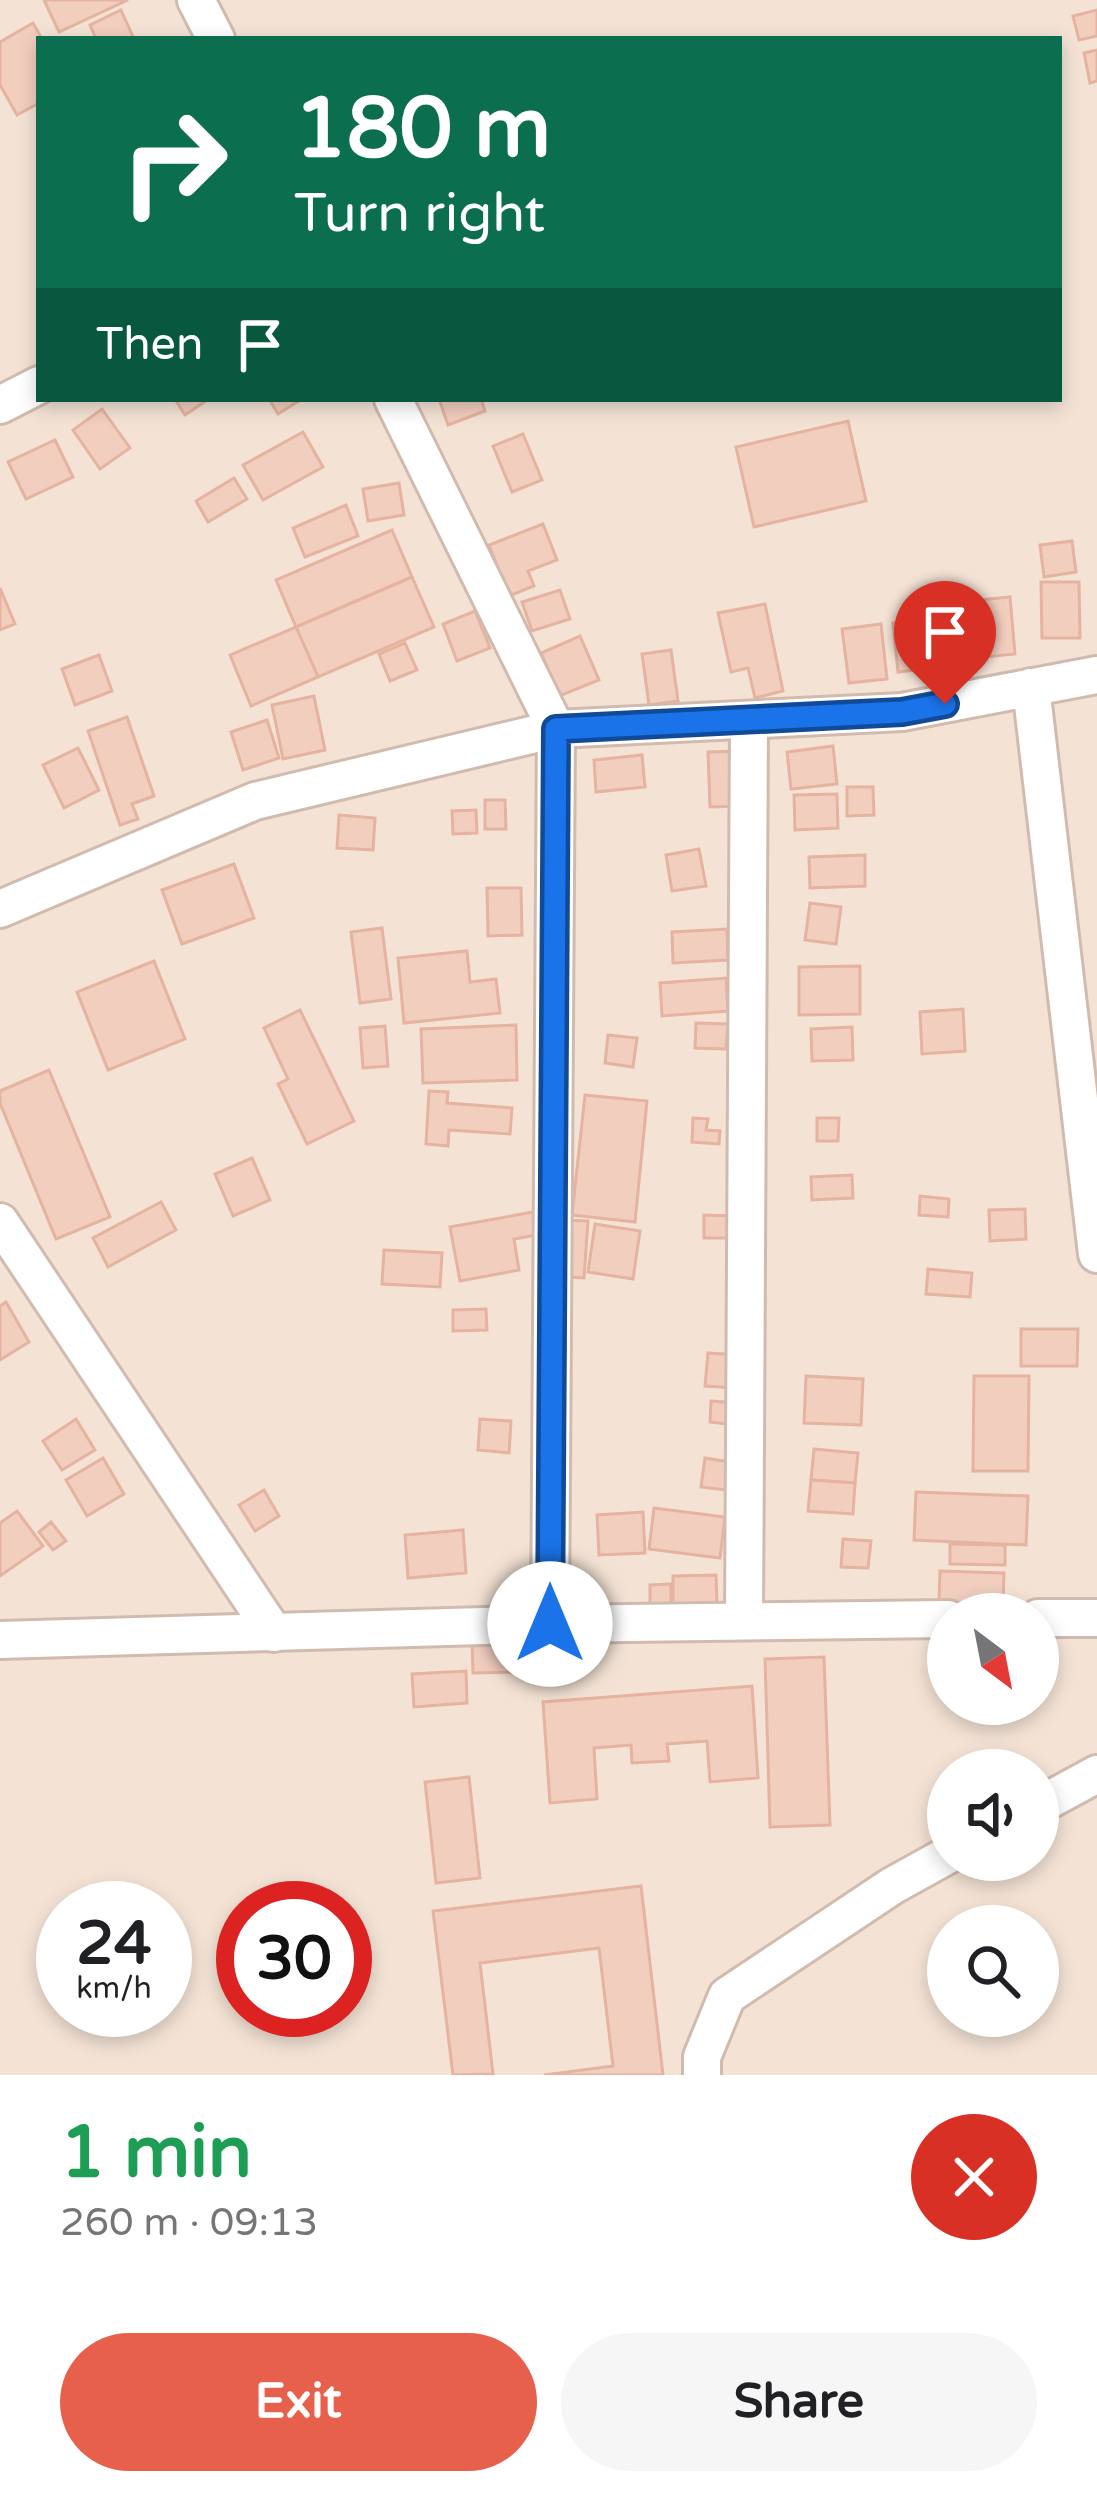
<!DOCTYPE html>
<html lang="en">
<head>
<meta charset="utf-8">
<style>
  :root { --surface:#fff; --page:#f6f6f6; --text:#202124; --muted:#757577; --accent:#e7604c }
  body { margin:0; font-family:"Varela Round",sans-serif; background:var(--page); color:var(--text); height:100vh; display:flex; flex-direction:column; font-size:45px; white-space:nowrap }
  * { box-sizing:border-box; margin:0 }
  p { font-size:39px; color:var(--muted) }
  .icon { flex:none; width:66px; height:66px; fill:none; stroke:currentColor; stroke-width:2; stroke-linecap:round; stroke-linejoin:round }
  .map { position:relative; height:2075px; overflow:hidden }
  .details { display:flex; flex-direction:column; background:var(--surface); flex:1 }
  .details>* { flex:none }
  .hud { position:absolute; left:36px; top:36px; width:1026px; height:366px; border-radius:0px; box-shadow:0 6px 18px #0003; background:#0b6e4f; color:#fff; overflow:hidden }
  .needle { width:78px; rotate:148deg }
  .buttons { position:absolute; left:927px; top:1593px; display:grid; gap:24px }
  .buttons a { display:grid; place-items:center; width:132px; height:132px; border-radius:50%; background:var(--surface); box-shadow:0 6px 18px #0003; font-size:60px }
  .speed { position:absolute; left:36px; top:1881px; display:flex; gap:24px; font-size:60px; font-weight:700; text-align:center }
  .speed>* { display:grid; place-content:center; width:156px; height:156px; border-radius:50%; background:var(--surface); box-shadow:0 6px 18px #0003; line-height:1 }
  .speed small { font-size:30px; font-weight:400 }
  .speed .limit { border:18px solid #d22; background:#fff; color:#111 }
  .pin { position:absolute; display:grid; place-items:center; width:102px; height:102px; color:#fff; margin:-123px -51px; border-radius:50% 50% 50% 0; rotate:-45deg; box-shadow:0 0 12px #0007 }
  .pin .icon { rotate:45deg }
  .me { position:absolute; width:132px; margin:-66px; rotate:0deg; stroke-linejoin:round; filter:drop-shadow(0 0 9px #0008) }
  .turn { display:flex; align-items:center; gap:42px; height:252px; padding:0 60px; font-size:54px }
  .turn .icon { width:156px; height:156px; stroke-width:2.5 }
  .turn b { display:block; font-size:84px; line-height:102px }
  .then { display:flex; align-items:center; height:114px; padding:0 60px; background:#0003; gap:24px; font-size:45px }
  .round { display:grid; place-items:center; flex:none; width:126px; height:126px; border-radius:63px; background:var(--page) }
  .headline { display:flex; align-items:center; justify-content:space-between; height:204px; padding:0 60px }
  h1 { font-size:72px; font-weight:800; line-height:90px; color:#1e9e55 }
  .button { display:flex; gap:24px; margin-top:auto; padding:24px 60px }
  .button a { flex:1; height:138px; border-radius:72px; background:var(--accent); color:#fff; font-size:48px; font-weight:800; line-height:138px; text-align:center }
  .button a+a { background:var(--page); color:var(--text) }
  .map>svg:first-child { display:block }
  .residential { fill:#f4e3d5; fill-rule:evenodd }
  .building { fill:#f2cebf; stroke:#e5b39f; stroke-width:3 }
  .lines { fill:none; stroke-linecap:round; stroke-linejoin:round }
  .minor-casing { stroke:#d1bbaf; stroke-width:42 }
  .minor { stroke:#fff; stroke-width:36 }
  .route-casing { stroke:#114b97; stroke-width:30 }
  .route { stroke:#1a73e8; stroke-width:21 }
</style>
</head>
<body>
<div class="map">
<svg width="1097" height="2075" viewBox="0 0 1097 2075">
  <rect width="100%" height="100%" fill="#fdf2e7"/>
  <path class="residential" d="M0,0H1097V2075H0ZM39,39H1059V399H39ZM948,1614H1038V1704H948ZM948,1770H1038V1860H948ZM63,1908H165V2010H63ZM243,1908H345V2010H243ZM948,1926H1038V2016H948Z"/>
  <g class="building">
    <polygon points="44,0 128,0 59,32"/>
    <polygon points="121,10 134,39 96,39 90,25"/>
    <polygon points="1097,10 1097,36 1079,40 1073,16"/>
    <polygon points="33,23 42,39 39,39 39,103 17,115 0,85 0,42"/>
    <polygon points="1097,50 1097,81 1090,83 1084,53"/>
    <polygon points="175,399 209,399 185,415"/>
    <polygon points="269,399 302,399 278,414"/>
    <polygon points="439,399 481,399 485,411 448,425"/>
    <polygon points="102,409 130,448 100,469 73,430"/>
    <polygon points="848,421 866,501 754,527 736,447"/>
    <polygon points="303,432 323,467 263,500 243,465"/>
    <polygon points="523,434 542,480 512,492 493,446"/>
    <polygon points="55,440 73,477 26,499 8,462"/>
    <polygon points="234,478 247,499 208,522 196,501"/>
    <polygon points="399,483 404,515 368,521 363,489"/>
    <polygon points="346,505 358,536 305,557 293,528"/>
    <polygon points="543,524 557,560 528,571 534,586 509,596 489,545"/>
    <polygon points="392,530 412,577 296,627 276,580"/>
    <polygon points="1072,541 1076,572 1044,577 1040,545"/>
    <polygon points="412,577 434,627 318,677 296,627"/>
    <polygon points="1041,582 1079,582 1080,638 1042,638"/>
    <polygon points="0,588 15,624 0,630"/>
    <polygon points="560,590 570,619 532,631 522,602"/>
    <polygon points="1010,597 1015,654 974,658 969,601"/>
    <polygon points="765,604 783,691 755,698 748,668 731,672 718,613"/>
    <polygon points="475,611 490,648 457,661 443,624"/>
    <polygon points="927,619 932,668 898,672 893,623"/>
    <polygon points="881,624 887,679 849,683 842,629"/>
    <polygon points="296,627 318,677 251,706 230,655"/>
    <polygon points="580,636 599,680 559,696 541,653"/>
    <polygon points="405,643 417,670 390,681 379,654"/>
    <polygon points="671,650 678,701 649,705 642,654"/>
    <polygon points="99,655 112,691 75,705 62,669"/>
    <polygon points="314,696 325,750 283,759 272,705"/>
    <polygon points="127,717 154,796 132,804 138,819 120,825 88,731"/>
    <polygon points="267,720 279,758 243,770 231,732"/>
    <polygon points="833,746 837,784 791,789 787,752"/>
    <polygon points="78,748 99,790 64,808 43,765"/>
    <polygon points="741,751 742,806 710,807 708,752"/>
    <polygon points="642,755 645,787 596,792 594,760"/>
    <polygon points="847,787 873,787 874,815 847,816"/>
    <polygon points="837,794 838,828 795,830 794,795"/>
    <polygon points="485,800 505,800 506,829 485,829"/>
    <polygon points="476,810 477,833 453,834 452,811"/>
    <polygon points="339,815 375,818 373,850 337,848"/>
    <polygon points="699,849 706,886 672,891 666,855"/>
    <polygon points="865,855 865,886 810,888 809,857"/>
    <polygon points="234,864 254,918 182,944 162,890"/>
    <polygon points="487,888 521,888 522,935 488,936"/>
    <polygon points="810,903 841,907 836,944 805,940"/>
    <polygon points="382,928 391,999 360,1003 351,932"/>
    <polygon points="727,929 728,960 673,963 672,932"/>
    <polygon points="467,951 470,982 496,979 500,1013 404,1023 398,958"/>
    <polygon points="154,961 185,1039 108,1070 77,992"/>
    <polygon points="860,966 860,1014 799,1015 799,967"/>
    <polygon points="726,978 728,1011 662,1016 660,983"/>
    <polygon points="963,1009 965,1051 922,1054 920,1012"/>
    <polygon points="300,1010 354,1121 307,1144 278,1084 288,1079 264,1028"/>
    <polygon points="696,1023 728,1024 726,1049 695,1048"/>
    <polygon points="516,1025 517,1080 423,1083 421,1029"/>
    <polygon points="385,1026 388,1066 363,1068 360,1028"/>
    <polygon points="852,1027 853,1060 812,1061 811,1029"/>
    <polygon points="608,1035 637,1038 633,1067 605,1063"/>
    <polygon points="49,1070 110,1217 56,1239 0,1103 0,1091"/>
    <polygon points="429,1091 448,1092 447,1103 512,1108 510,1134 449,1130 448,1146 426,1144"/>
    <polygon points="585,1095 647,1101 635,1222 572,1215"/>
    <polygon points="693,1118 708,1119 706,1130 720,1131 719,1144 692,1142"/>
    <polygon points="817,1118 839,1118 838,1141 817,1141"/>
    <polygon points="252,1158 270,1200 233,1216 215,1174"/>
    <polygon points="852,1175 853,1198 812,1200 811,1177"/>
    <polygon points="920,1196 949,1199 948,1217 919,1215"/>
    <polygon points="161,1202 176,1230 108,1267 93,1238"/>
    <polygon points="1025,1209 1026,1239 990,1241 989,1210"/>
    <polygon points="533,1212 537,1235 514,1239 519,1270 460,1281 450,1227"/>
    <polygon points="704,1215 733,1216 732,1238 704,1238"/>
    <polygon points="561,1220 588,1221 584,1278 557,1276"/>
    <polygon points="595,1224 640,1231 633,1279 588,1272"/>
    <polygon points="384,1250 442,1253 440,1287 382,1284"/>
    <polygon points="928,1269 972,1273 970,1297 926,1294"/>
    <polygon points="6,1302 29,1342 0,1360 0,1306"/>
    <polygon points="486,1309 487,1330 453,1331 453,1310"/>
    <polygon points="1021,1329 1078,1329 1077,1366 1021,1366"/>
    <polygon points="708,1353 739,1355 736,1388 705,1386"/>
    <polygon points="806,1376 863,1379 861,1425 804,1423"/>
    <polygon points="974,1376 1029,1376 1028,1471 973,1471"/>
    <polygon points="711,1401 736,1403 735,1425 710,1422"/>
    <polygon points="76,1419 95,1450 62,1470 43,1441"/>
    <polygon points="480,1419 511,1421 509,1453 478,1450"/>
    <polygon points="814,1449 858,1453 855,1483 811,1480"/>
    <polygon points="103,1458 124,1494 87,1516 66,1480"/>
    <polygon points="705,1458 730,1462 726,1490 701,1487"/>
    <polygon points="811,1480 855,1483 853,1514 808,1511"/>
    <polygon points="264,1490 279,1516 255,1531 239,1505"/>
    <polygon points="916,1492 1028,1496 1026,1545 914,1540"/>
    <polygon points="654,1508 725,1517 720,1558 649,1549"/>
    <polygon points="17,1511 43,1546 0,1576 0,1523"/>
    <polygon points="643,1512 645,1553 599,1555 597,1515"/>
    <polygon points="51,1522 66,1541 53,1550 39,1532"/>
    <polygon points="463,1530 466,1573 408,1578 405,1535"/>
    <polygon points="843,1539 871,1541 868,1568 841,1567"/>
    <polygon points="950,1544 1005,1545 1005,1565 950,1564"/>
    <polygon points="940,1571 1004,1573 1003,1604 939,1602"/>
    <polygon points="716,1575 717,1606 673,1607 673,1576"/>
    <polygon points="671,1584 671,1606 650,1607 650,1585"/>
    <polygon points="522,1638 523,1672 473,1673 472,1640"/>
    <polygon points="824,1657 830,1825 770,1827 765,1659"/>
    <polygon points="466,1671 467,1703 414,1707 412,1674"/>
    <polygon points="752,1686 758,1778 710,1782 707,1741 667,1744 669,1761 632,1763 631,1745 594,1748 597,1799 550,1803 543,1702"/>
    <polygon points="469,1777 480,1878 436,1883 425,1782"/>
    <polygon points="641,1886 663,2075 544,2075 613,2066 599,1948 480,1963 493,2074 453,2075 433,1911"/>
  </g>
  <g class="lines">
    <g class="minor-casing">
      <g id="minor">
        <polyline points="196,0 216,39"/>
        <polyline points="393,399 556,729 550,1624"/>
        <polyline points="0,405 39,385"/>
        <polyline points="1031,687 1097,1254"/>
        <polyline points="0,909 255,801 556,729 902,712 1097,675"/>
        <polyline points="0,1222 274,1633"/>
        <polyline points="1038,1618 1097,1618"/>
        <polyline points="744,1620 749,720"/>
        <polyline points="0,1640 550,1624 948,1619"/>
        <polyline points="1038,1806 1097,1774"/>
        <polyline points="702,2075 702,2057 727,1996 892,1886 948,1855"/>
      </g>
    </g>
    <use href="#minor" class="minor"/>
  </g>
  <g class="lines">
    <g class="route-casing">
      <polyline id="route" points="550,1624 556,729 902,712 945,704"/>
    </g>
    <use href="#route" class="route"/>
  </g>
</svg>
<div class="buttons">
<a><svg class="needle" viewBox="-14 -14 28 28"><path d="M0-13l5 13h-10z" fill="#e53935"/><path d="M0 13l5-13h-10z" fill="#757577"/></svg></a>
<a><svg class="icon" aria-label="sound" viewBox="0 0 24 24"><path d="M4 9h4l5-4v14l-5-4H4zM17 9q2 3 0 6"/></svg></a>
<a><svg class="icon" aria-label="search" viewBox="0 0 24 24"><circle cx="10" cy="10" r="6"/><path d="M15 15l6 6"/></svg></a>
</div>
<div class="speed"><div>24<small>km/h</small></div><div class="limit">30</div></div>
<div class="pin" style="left:945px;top:704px;background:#d93025"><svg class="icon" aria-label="arrive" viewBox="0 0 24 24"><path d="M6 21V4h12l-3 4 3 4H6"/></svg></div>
<svg class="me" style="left:550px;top:1624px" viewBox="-20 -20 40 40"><circle r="19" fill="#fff"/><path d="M0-13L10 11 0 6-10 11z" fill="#1a73e8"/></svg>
<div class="hud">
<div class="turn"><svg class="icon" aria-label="right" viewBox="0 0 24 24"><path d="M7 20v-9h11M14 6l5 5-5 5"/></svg><div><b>180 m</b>Turn right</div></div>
<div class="then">Then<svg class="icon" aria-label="arrive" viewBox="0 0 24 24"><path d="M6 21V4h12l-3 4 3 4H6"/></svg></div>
</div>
</div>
<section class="details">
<div class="headline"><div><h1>1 min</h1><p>260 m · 09:13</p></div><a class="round" style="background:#d93025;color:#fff"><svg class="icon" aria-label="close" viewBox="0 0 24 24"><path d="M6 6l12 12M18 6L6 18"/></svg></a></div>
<div class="button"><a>Exit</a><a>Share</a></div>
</section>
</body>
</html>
